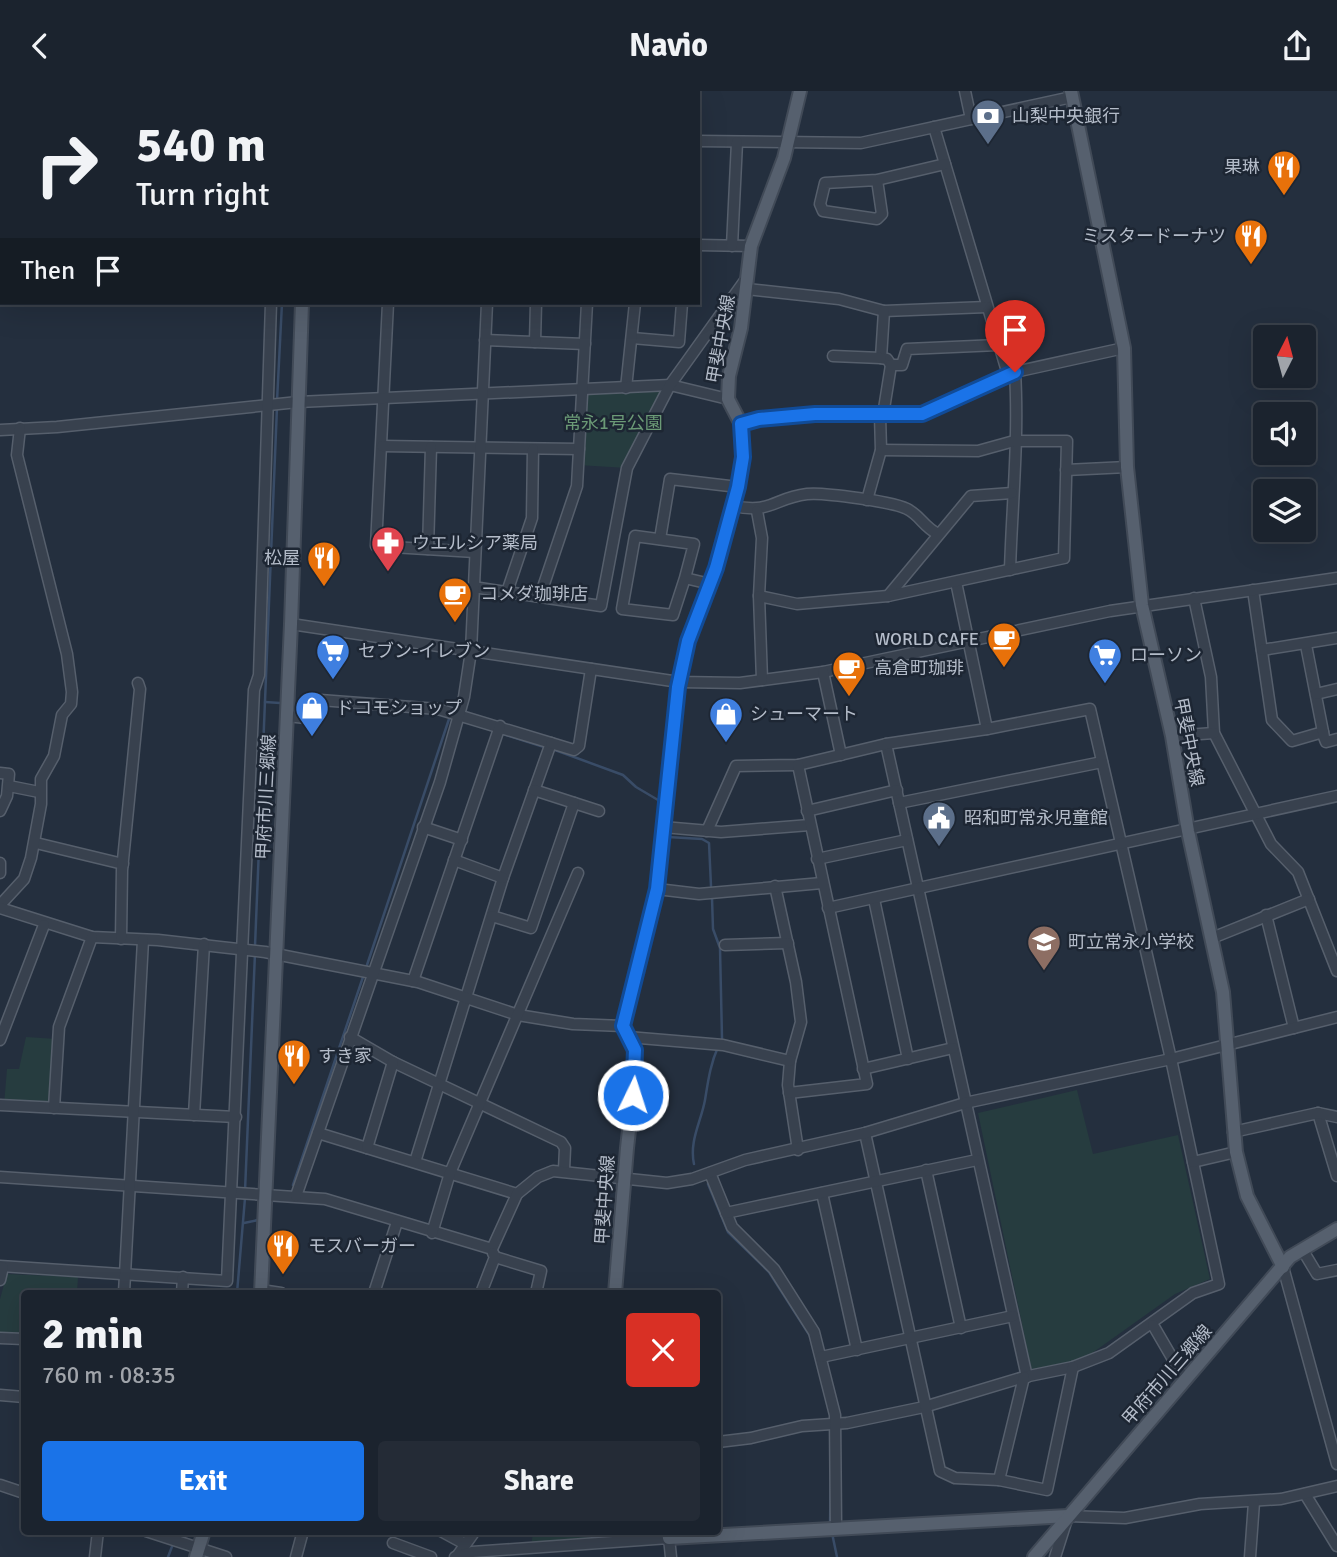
<!DOCTYPE html>
<html lang="en">
<head>
<meta charset="utf-8">
<style>
  :root { --surface:#1b232e; --page:#242b36; --text:#f1f3f6; --muted:#a0a4aa; --line:#39404a; --accent:#1a73e8 }
  body { margin:0; font-family:Signika,"Noto Sans JP",sans-serif; background:var(--page); color:var(--text); height:100vh; display:flex; flex-direction:column; font-size:26px; white-space:nowrap }
  * { box-sizing:border-box; margin:0 }
  p { font-size:23px; color:var(--muted) }
  .icon { flex:none; width:38px; height:38px; fill:none; stroke:currentColor; stroke-width:2; stroke-linecap:round; stroke-linejoin:round }
  .map { position:relative; flex:1; overflow:hidden }
  .details { position:absolute; left:21px; top:1199px; width:700px; height:245px; display:flex; flex-direction:column; background:var(--surface); border-radius:7px; box-shadow:0 7px 28px #0002,0 0 0 2px var(--line) }
  .details>* { flex:none }
  .banner { position:absolute; left:0px; top:0px; width:700px; height:214px; box-shadow:0 7px 28px #0002,0 0 0 2px var(--line); background:#1b232e; color:var(--text); overflow:hidden }
  .needle { width:46px; rotate:6deg }
  .buttons { position:absolute; left:1253px; top:234px; display:grid; gap:14px }
  .buttons a { display:grid; place-items:center; width:63px; height:63px; border-radius:7px; background:var(--surface); box-shadow:0 7px 28px #0002,0 0 0 2px var(--line); font-size:35px }
  .pin { position:absolute; display:grid; place-items:center; width:60px; height:60px; color:#fff; margin:-72px -30px; border-radius:50% 50% 50% 0; rotate:-45deg; box-shadow:0 0 7px #0007 }
  .pin .icon { rotate:45deg }
  .me { position:absolute; width:77px; margin:-38px; rotate:4deg; stroke-linejoin:round; filter:drop-shadow(0 0 5px #0008) }
  .turn { display:flex; align-items:center; gap:24px; height:147px; padding:0 21px; font-size:32px }
  .turn .icon { width:91px; height:91px; stroke-width:2.5 }
  .turn b { display:block; font-size:49px; line-height:60px }
  .then { display:flex; align-items:center; height:66px; padding:0 21px; background:#0003; gap:14px; font-size:26px }
  .round { display:grid; place-items:center; flex:none; width:74px; height:74px; border-radius:7px; background:var(--page) }
  .head { display:flex; align-items:center; justify-content:space-between; height:119px; padding:0 21px }
  h1 { font-size:42px; font-weight:700; line-height:52px }
  .cta { display:flex; gap:14px; margin-top:auto; padding:14px 21px }
  .cta a { flex:1; height:80px; border-radius:7px; background:var(--accent); color:#fff; font-size:28px; font-weight:700; line-height:80px; text-align:center }
  .cta a+a { background:var(--page); color:var(--text) }
  header { display:flex; justify-content:space-between; align-items:center; height:91px; padding:0 21px; background:var(--surface); font-size:32px; font-weight:700 }
  .map>svg:first-child { display:block }
  .green { fill:#263c3f }
  .lines { fill:none; stroke-linecap:round; stroke-linejoin:round }
  .stream { stroke:#394c67; stroke-width:2.5 }
  .minor-casing { stroke:#565f6c; stroke-width:13 }
  .major-casing { stroke:#414a57; stroke-width:16 }
  .minor { stroke:#38414e; stroke-width:10 }
  .major { stroke:#56606e; stroke-width:12 }
  .route-casing { stroke:#114b97; stroke-width:18 }
  .route { stroke:#1a73e8; stroke-width:12 }
  .labels { text-anchor:middle; dominant-baseline:central; stroke-width:5; stroke-linejoin:round; paint-order:stroke }
  .poi-label { font-size:18px; fill:#b4bcc9; stroke:#1d2633; text-anchor:start }
  .street-label { font-size:18px; fill:#b4bcc9; stroke:#1d2633 }
  .park-label { font-size:18px; fill:#6b9a76; stroke:#1d2633 }
</style>
</head>
<body>
<header><svg class="icon" aria-label="back" viewBox="0 0 24 24"><path d="M15 5l-7 7 7 7"/></svg>Navio<svg class="icon" aria-label="share" viewBox="0 0 24 24"><path d="M12 15V3M7 8l5-5 5 5M5 13v7h14v-7"/></svg></header>
<div class="map">
<svg width="1337" height="1466" viewBox="0 0 1337 1466">
  <rect width="100%" height="100%" fill="#242f3e"/>
  <g class="green">
    <polygon points="670,294 627,377 578,374 583,299"/>
    <polygon points="26,946 56,948 54,1017 4,1014 7,978 19,978"/>
    <polygon points="1077,999 1093,1063 1178,1044 1210,1188 1175,1203 1081,1270 1032,1281 978,1022"/>
    <polygon points="7,1183 78,1186 77,1202 24,1202 24,1243 0,1242 0,1208"/>
    <polygon points="533,1440 598,1440 598,1451 531,1457"/>
  </g>
  <g class="lines">
    <g class="stream">
      <polyline points="291,2 291,0"/>
      <polyline points="277,310 282,212"/>
      <polyline points="265,611 280,612"/>
      <polyline points="503,643 544,656"/>
      <polyline points="555,659 623,684 636,696 658,709"/>
      <polyline points="668,746 702,748 709,752 711,795"/>
      <polyline points="712,807 713,838 720,857 722,947"/>
      <polyline points="255,855 277,316"/>
      <polyline points="366,877 449,628"/>
      <path d="M694,1073C689,1050 701,1031 705,1009C708,991 710,974 718,956"/>
      <polyline points="708,1093 728,1141 769,1181 810,1245"/>
      <polyline points="293,1094 364,883"/>
      <polyline points="245,1100 255,862"/>
      <polyline points="244,1132 258,1129"/>
      <polyline points="237,1202 245,1107"/>
      <polyline points="830,1435 831,1362"/>
      <polyline points="832,1442 837,1466"/>
      <polyline points="168,1466 173,1453"/>
    </g>
    <g class="minor-casing">
      <g id="minor">
        <polyline points="965,0 971,28"/>
        <polyline points="93,2 95,0"/>
        <polyline points="279,2 279,0"/>
        <polyline points="491,2 491,0"/>
        <polyline points="934,36 1006,277 1015,281 1124,257"/>
        <polyline points="698,50 861,52 1072,6"/>
        <polyline points="0,65 2,64"/>
        <polyline points="877,89 882,123 877,128 823,120 820,113 825,92 877,89 945,73"/>
        <polyline points="698,154 751,155"/>
        <polyline points="732,155 737,51"/>
        <polyline points="747,198 839,208 884,220 987,216"/>
        <polyline points="388,212 376,455 475,461"/>
        <polyline points="884,220 881,267 887,268 891,274"/>
        <polyline points="632,247 679,251 682,212"/>
        <polyline points="485,249 585,253"/>
        <polyline points="535,251 536,212"/>
        <polyline points="833,265 881,267"/>
        <polyline points="626,297 635,212"/>
        <polyline points="883,324 891,274 902,274 907,258 998,254"/>
        <path d="M741,333L759,328L815,323H922L1015,281C1019,347 1012,413 1010,479"/>
        <polyline points="0,339 57,336 298,311 670,294 728,308"/>
        <polyline points="382,355 579,358"/>
        <polyline points="1066,379 1127,376"/>
        <polyline points="867,409 881,359 880,324"/>
        <path d="M733,415C773,423 773,407 807,403C822,401 897,411 909,419C921,426 924,436 938,443"/>
        <polyline points="757,420 762,447 759,505"/>
        <polyline points="660,448 670,388 738,396"/>
        <polyline points="428,458 431,356"/>
        <polyline points="685,487 694,453 635,445 622,518 673,524 685,487 710,493"/>
        <polyline points="956,491 987,638"/>
        <polyline points="473,496 601,515 627,377 670,294 746,188"/>
        <polyline points="1253,499 1272,629 1292,650 1323,641"/>
        <polyline points="507,501 532,427 533,358"/>
        <polyline points="540,505 577,395 587,212"/>
        <polyline points="888,505 971,405 1012,402"/>
        <polyline points="1194,507 1211,586 1214,642 1271,753 1298,781 1337,880"/>
        <polyline points="291,533 679,591 740,592 823,581 1110,520 1337,487"/>
        <polyline points="1306,554 1324,646 1326,651 1337,648"/>
        <polyline points="1262,559 1337,547"/>
        <polyline points="823,581 841,664"/>
        <polyline points="762,589 759,505 797,513 888,505 1064,467 1067,350 1014,350 978,360 881,359"/>
        <polyline points="1316,603 1337,598"/>
        <polyline points="287,625 306,627 307,608 438,618 551,652 503,787 415,1071"/>
        <polyline points="1172,645 1214,642"/>
        <polyline points="551,652 574,659 579,655 591,578"/>
        <polyline points="886,653 1027,1286"/>
        <polyline points="0,682 9,683 7,705 0,720"/>
        <polyline points="9,695 39,701"/>
        <polyline points="534,699 599,720"/>
        <polyline points="899,712 1102,671"/>
        <polyline points="807,720 897,699"/>
        <polyline points="423,736 462,749"/>
        <polyline points="663,736 721,741 810,734"/>
        <polyline points="707,740 736,675 798,674 886,653 987,638 1090,618 1171,968 1219,1193 1193,1202 1109,1262 1073,1276 1024,1286 924,1316 847,1332 802,1335 751,1347 718,1351"/>
        <polyline points="36,752 123,773"/>
        <polyline points="817,768 907,749"/>
        <polyline points="454,769 503,787"/>
        <polyline points="0,772 0,782"/>
        <polyline points="775,795 796,891 801,931 790,970 788,994 798,1059"/>
        <polyline points="657,798 699,803 822,792"/>
        <polyline points="874,808 908,968"/>
        <polyline points="0,814 24,788 31,767 41,713 41,688 54,665 62,624 71,613 72,601 67,563 17,364 20,337"/>
        <polyline points="0,817 92,846 158,849 265,861 418,891 518,924 573,933 623,935"/>
        <polyline points="828,817 1337,705"/>
        <polyline points="1266,824 1294,937"/>
        <polyline points="492,825 531,837 574,712"/>
        <polyline points="1212,847 1309,808"/>
        <polyline points="121,848 122,779 140,598 138,592"/>
        <polyline points="725,854 788,852"/>
        <polyline points="413,890 500,635"/>
        <polyline points="350,946 393,971 561,1051 565,1057 564,1079"/>
        <polyline points="628,946 723,954 790,970"/>
        <polyline points="0,949 44,834"/>
        <polyline points="863,978 953,957"/>
        <polyline points="789,1002 867,993 798,674"/>
        <polyline points="0,1014 236,1026"/>
        <polyline points="54,1017 59,936 92,846"/>
        <polyline points="1318,1022 1337,1085"/>
        <polyline points="194,1024 204,853"/>
        <polyline points="1233,1041 1318,1022 1337,1026"/>
        <polyline points="318,1042 517,1103"/>
        <polyline points="865,1042 940,1380 955,1387 999,1389 1047,1399 1073,1276"/>
        <polyline points="367,1057 393,971"/>
        <polyline points="1193,1071 1236,1061"/>
        <polyline points="926,1079 961,1237"/>
        <polyline points="710,1082 732,1136 774,1178 814,1241 835,1324 836,1436"/>
        <polyline points="0,1086 325,1108 492,1158 517,1103 538,1086 553,1080 667,1092 692,1088 745,1069 865,1042 965,1012 1171,968 1337,926"/>
        <polyline points="822,1102 857,1259"/>
        <polyline points="296,1105 440,691 464,606 471,560 487,212"/>
        <polyline points="726,1122 977,1069"/>
        <polyline points="432,1142 450,1082 578,782"/>
        <polyline points="1302,1158 1317,1183 1337,1179"/>
        <polyline points="495,1166 541,1180 536,1202"/>
        <polyline points="0,1175 227,1190 254,599 259,584 271,212"/>
        <polyline points="1283,1176 1337,1373"/>
        <polyline points="0,1189 3,1176"/>
        <polyline points="261,1199 281,1202"/>
        <polyline points="124,1202 143,849"/>
        <polyline points="182,1202 183,1186"/>
        <polyline points="374,1202 397,1131"/>
        <polyline points="481,1202 495,1166 493,1162"/>
        <polyline points="1153,1234 1185,1289"/>
        <polyline points="0,1247 24,1248"/>
        <polyline points="821,1266 1013,1225"/>
        <polyline points="0,1304 24,1306"/>
        <polyline points="999,1389 1024,1286"/>
        <polyline points="0,1394 24,1402"/>
        <polyline points="1305,1403 1337,1455"/>
        <polyline points="146,1440 226,1466"/>
        <polyline points="441,1440 465,1453"/>
        <polyline points="393,1452 431,1466"/>
        <polyline points="458,1464 475,1440"/>
        <polyline points="95,1466 98,1440"/>
        <polyline points="296,1466 303,1440"/>
        <polyline points="455,1466 472,1461 669,1447 671,1466"/>
        <polyline points="1055,1466 1068,1425 1125,1427 1200,1413 1281,1408 1337,1395"/>
        <polyline points="1250,1466 1254,1411"/>
      </g>
    </g>
    <g class="major-casing">
      <g id="major">
        <polyline points="1071,0 1124,257 1127,376 1142,514 1172,645 1188,740 1223,901 1236,1061 1247,1105 1283,1176"/>
        <polyline points="309,2 309,0"/>
        <polyline points="601,2 609,0"/>
        <polyline points="261,1202 291,533 302,212"/>
        <polyline points="615,1202 627,1057 636,977 635,959 623,935 657,798 678,596 688,550 716,477 738,396 743,366 741,333 728,308 729,285 741,237 751,155 784,67 800,0"/>
        <polyline points="668,1440 669,1447 1068,1425"/>
        <polyline points="196,1466 204,1440"/>
        <polyline points="1034,1466 1290,1166 1337,1138"/>
      </g>
    </g>
    <use href="#minor" class="minor"/>
    <use href="#major" class="major"/>
  </g>
  <g class="lines">
    <g class="route-casing">
      <polyline id="route" points="633,1004 635,959 623,935 657,798 678,596 688,550 716,477 738,396 743,366 741,333 759,328 815,323 922,323 1015,281"/>
    </g>
    <use href="#route" class="route"/>
  </g>
  <defs>
    <g id="bank-pin" transform="scale(1.75)"><path d="M0 17L-7.5 6A9.5 9.5 0 1 1 7.5 6Z" fill="#5c6f8a" stroke="#1d2633"/><path d="M-6-4H6V4H-6ZM0-2.3a2.3 2.3 0 1 0 0 4.6a2.3 2.3 0 1 0 0-4.6Z" fill="#fff"/></g>
    <g id="restaurant-pin" transform="scale(1.75)"><path d="M0 17L-7.5 6A9.5 9.5 0 1 1 7.5 6Z" fill="#e8710a" stroke="#1d2633"/><path d="M-5-6h1v4h1v-4h1v4h1v-4h1v5L-1.5 .5V6h-2V.5L-5-1ZM5-6V6H3V1.5H1.5Q1.5-4 5-6Z" fill="#fff"/></g>
    <g id="pharmacy-pin" transform="scale(1.75)"><path d="M0 17L-7.5 6A9.5 9.5 0 1 1 7.5 6Z" fill="#e0444e" stroke="#1d2633"/><path d="M-2-6h4v4h4v4h-4v4h-4v-4h-4v-4h4Z" fill="#fff"/></g>
    <g id="cafe-pin" transform="scale(1.75)"><path d="M0 17L-7.5 6A9.5 9.5 0 1 1 7.5 6Z" fill="#e8710a" stroke="#1d2633"/><path d="M-5.5-4.5H6V0H3Q3 3.5 0 3.5H-2.5Q-5.5 3.5-5.5 0ZM3-3.2v2h1.7v-2ZM-6 4.5H4V6H-6Z" fill="#fff"/></g>
    <g id="supermarket-pin" transform="scale(1.75)"><path d="M0 17L-7.5 6A9.5 9.5 0 1 1 7.5 6Z" fill="#3f7fe0" stroke="#1d2633"/><path d="M-6-5.5h2.5l.6 2H6L4.5 2H-2.5L-4.4-4H-6ZM-1.5 3.2a1.3 1.3 0 1 0 .1 0ZM3 3.2a1.3 1.3 0 1 0 .1 0Z" fill="#fff"/></g>
    <g id="shop-pin" transform="scale(1.75)"><path d="M0 17L-7.5 6A9.5 9.5 0 1 1 7.5 6Z" fill="#3f7fe0" stroke="#1d2633"/><path d="M-5-2.5h2.3a2.7 3.5 0 0 1 5.4 0H5L5.5 6h-11ZM-1.5-2.5h3a1.5 2.3 0 0 0-3 0Z" fill="#fff"/></g>
    <g id="civic-pin" transform="scale(1.75)"><path d="M0 17L-7.5 6A9.5 9.5 0 1 1 7.5 6Z" fill="#5c6f8a" stroke="#1d2633"/><path d="M-.6-6.5H3V-4.5H.6V-3L4-1V1h2V6H-6V1h2V-1L-.6-3ZM-1.2 2.5V6h2.4V2.5Z" fill="#fff"/></g>
    <g id="school-pin" transform="scale(1.75)"><path d="M0 17L-7.5 6A9.5 9.5 0 1 1 7.5 6Z" fill="#8d6e63" stroke="#1d2633"/><path d="M0-5L7-2L0 1L-7-2ZM-4 1L0 2.5L4 1V4Q0 6-4 4Z" fill="#fff"/></g>
  </defs>
  <g fill-rule="evenodd">
    <use href="#bank-pin" x="988" y="25"/>
    <use href="#restaurant-pin" x="1284" y="76"/>
    <use href="#restaurant-pin" x="1251" y="145"/>
    <use href="#pharmacy-pin" x="388" y="452"/>
    <use href="#restaurant-pin" x="324" y="467"/>
    <use href="#cafe-pin" x="455" y="503"/>
    <use href="#cafe-pin" x="1004" y="548"/>
    <use href="#supermarket-pin" x="333" y="560"/>
    <use href="#supermarket-pin" x="1105" y="564"/>
    <use href="#cafe-pin" x="849" y="577"/>
    <use href="#shop-pin" x="312" y="617"/>
    <use href="#shop-pin" x="726" y="623"/>
    <use href="#civic-pin" x="939" y="727"/>
    <use href="#school-pin" x="1044" y="851"/>
    <use href="#restaurant-pin" x="294" y="965"/>
    <use href="#restaurant-pin" x="283" y="1155"/>
  </g>
  <g class="labels">
    <g class="poi-label">
      <text x="1012" y="25">山梨中央銀行</text>
      <text x="1260" y="76" text-anchor="end">果琳</text>
      <text x="1226" y="145" text-anchor="end">ミスタードーナツ</text>
      <text x="412" y="452">ウエルシア薬局</text>
      <text x="300" y="467" text-anchor="end">松屋</text>
      <text x="480" y="503">コメダ珈琲店</text>
      <text x="979" y="548" text-anchor="end">WORLD CAFE</text>
      <text x="358" y="560">セブン-イレブン</text>
      <text x="1130" y="564">ローソン</text>
      <text x="874" y="577">高倉町珈琲</text>
      <text x="336" y="617">ドコモショップ</text>
      <text x="750" y="623">シューマート</text>
      <text x="964" y="727">昭和町常永児童館</text>
      <text x="1068" y="851">町立常永小学校</text>
      <text x="318" y="965">すき家</text>
      <text x="308" y="1155">モスバーガー</text>
    </g>
    <g class="street-label">
      <text transform="translate(721 248) rotate(-80)">甲斐中央線</text>
      <text transform="translate(1189 651) rotate(79)">甲斐中央線</text>
      <text transform="translate(266 706) rotate(-87)">甲府市川三郷線</text>
      <text transform="translate(605 1109) rotate(-86)">甲斐中央線</text>
      <text transform="translate(1167 1284) rotate(-49)">甲府市川三郷線</text>
    </g>
    <g class="park-label">
      <text x="613" y="332">常永1号公園</text>
    </g>
  </g>
</svg>
<div class="buttons">
<a><svg class="needle" viewBox="-14 -14 28 28"><path d="M0-13l5 13h-10z" fill="#e53935"/><path d="M0 13l5-13h-10z" fill="#a0a4aa"/></svg></a>
<a><svg class="icon" aria-label="sound" viewBox="0 0 24 24"><path d="M4 9h4l5-4v14l-5-4H4zM17 9q2 3 0 6"/></svg></a>
<a><svg class="icon" aria-label="layers" viewBox="0 0 24 24"><path d="M12 4l9 5-9 5-9-5zM3 14l9 5 9-5"/></svg></a>
</div>
<div class="pin" style="left:1015px;top:281px;background:#d93025"><svg class="icon" aria-label="arrive" viewBox="0 0 24 24"><path d="M6 21V4h12l-3 4 3 4H6"/></svg></div>
<svg class="me" style="left:633px;top:1004px" viewBox="-20 -20 40 40"><circle r="17" fill="#1a73e8" stroke="#fff" stroke-width="3"/><path d="M0-11L8 9 0 5-8 9z" fill="#fff"/></svg>
<div class="banner">
<div class="turn"><svg class="icon" aria-label="right" viewBox="0 0 24 24"><path d="M7 20v-9h11M14 6l5 5-5 5"/></svg><div><b>540 m</b>Turn right</div></div>
<div class="then">Then<svg class="icon" aria-label="arrive" viewBox="0 0 24 24"><path d="M6 21V4h12l-3 4 3 4H6"/></svg></div>
</div>
<section class="details">
<div class="head"><div><h1>2 min</h1><p>760 m · 08:35</p></div><a class="round" style="background:#d93025;color:#fff"><svg class="icon" aria-label="close" viewBox="0 0 24 24"><path d="M6 6l12 12M18 6L6 18"/></svg></a></div>
<div class="cta"><a>Exit</a><a>Share</a></div>
</section>
</div>
</body>
</html>
